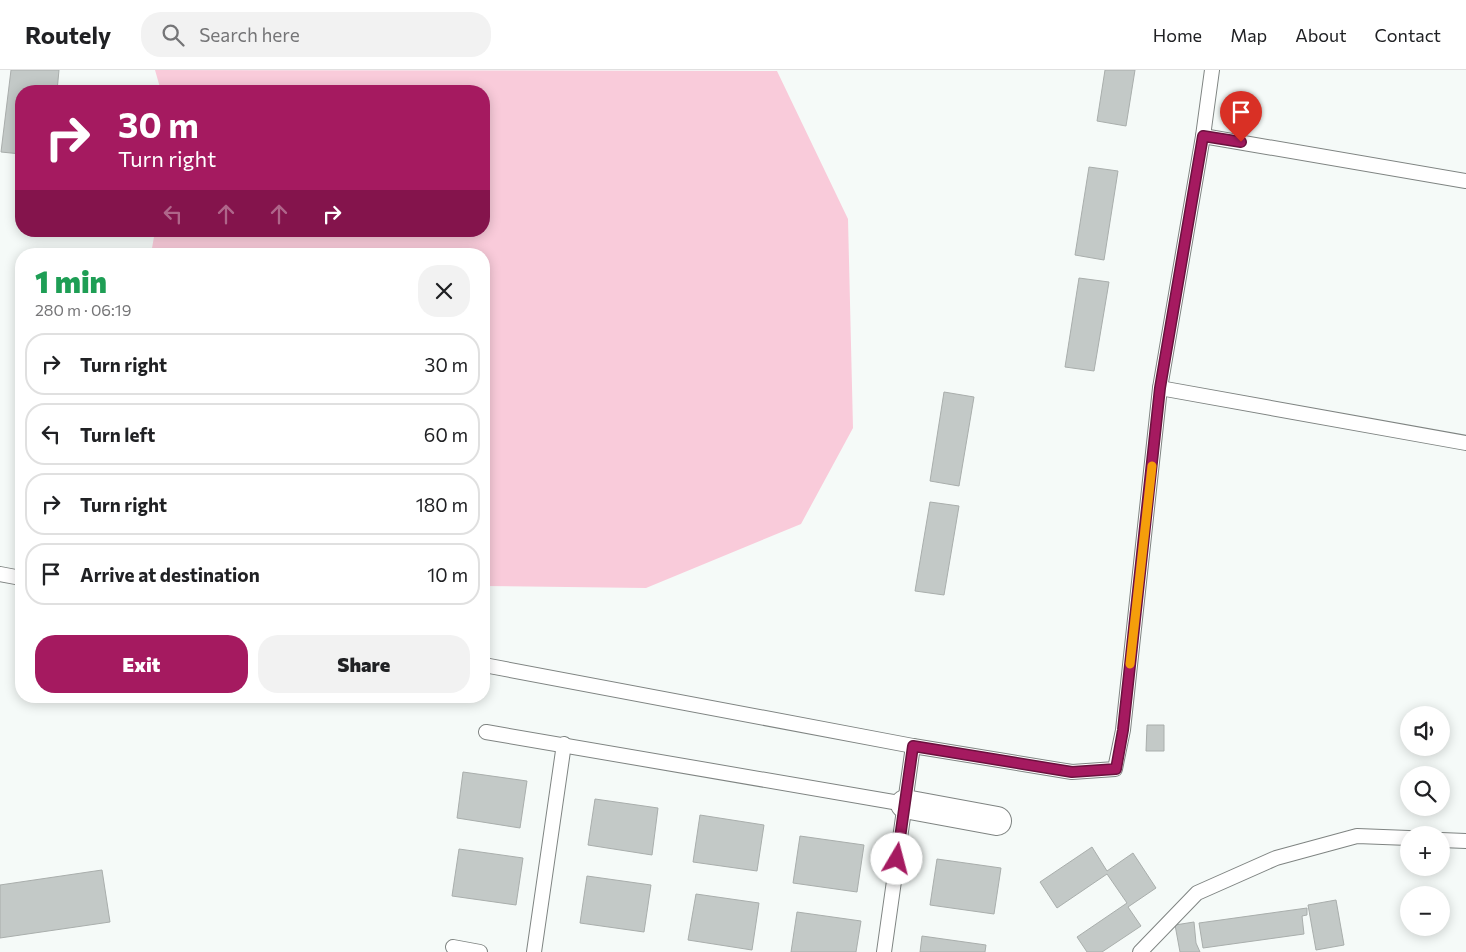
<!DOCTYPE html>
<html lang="en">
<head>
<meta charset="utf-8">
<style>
  :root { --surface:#fff; --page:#f2f2f2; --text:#202124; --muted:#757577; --line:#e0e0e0; --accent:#a51a60 }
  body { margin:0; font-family:Commissioner,sans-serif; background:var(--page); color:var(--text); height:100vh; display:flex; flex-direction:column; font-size:19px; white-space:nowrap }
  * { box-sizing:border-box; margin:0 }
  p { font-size:16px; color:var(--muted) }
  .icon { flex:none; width:28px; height:28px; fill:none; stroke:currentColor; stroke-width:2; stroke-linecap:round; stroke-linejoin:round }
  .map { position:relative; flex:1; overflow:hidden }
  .sheet { position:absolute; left:15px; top:178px; width:475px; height:455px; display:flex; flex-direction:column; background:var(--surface); border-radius:20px; box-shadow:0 2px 12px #0003 }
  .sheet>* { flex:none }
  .guide { position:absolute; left:15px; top:15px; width:475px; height:152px; border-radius:20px; box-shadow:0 2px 12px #0003; background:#a51a60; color:#fff; overflow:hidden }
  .controls { position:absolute; left:1400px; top:636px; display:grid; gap:10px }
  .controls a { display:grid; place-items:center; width:50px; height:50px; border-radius:50%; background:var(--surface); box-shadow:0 2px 12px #0003; font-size:25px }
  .pin { position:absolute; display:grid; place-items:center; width:42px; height:42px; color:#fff; margin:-51px -21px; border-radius:50% 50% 50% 0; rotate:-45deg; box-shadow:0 0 5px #0007 }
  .pin .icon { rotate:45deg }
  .me { position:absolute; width:55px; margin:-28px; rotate:8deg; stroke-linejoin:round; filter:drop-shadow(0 0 4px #0008) }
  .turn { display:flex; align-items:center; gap:18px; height:105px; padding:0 20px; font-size:22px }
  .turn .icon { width:65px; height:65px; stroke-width:2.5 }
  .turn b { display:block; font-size:35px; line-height:42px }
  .lanes { display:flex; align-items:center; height:48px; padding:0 20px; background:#0003; justify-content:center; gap:25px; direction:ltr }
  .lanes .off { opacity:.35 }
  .round { display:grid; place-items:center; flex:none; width:52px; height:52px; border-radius:20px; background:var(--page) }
  .summary { display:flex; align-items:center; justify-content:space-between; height:85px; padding:0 20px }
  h1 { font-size:30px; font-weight:800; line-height:38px; color:#1e9e55 }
  .primary-button { display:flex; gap:10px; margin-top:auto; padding:10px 20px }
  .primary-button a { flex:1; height:58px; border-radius:20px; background:var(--accent); color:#fff; font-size:20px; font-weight:800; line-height:58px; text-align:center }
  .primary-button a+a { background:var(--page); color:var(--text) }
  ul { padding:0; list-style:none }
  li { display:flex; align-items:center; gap:15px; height:62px; margin:0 10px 8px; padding:0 10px; border:2px solid var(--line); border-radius:20px }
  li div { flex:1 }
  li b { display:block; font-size:19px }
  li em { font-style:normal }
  header { display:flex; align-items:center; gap:30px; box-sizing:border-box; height:70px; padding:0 25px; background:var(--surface); border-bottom:1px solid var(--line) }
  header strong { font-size:24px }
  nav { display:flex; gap:28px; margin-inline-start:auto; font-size:18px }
  .search { width:350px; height:45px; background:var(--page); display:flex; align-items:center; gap:12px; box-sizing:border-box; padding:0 18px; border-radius:20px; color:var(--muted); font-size:19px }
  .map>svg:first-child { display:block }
  .green { fill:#f9cbda }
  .building { fill:#c3c9c7; stroke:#a9aeac }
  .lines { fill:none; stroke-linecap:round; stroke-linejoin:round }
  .service-casing { stroke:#7f8482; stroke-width:16 }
  .minor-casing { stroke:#7f8482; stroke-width:30 }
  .service { stroke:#fff; stroke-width:14 }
  .minor { stroke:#fff; stroke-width:28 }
  .route-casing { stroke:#6b113e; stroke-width:12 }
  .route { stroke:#a51a60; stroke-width:9 }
  .slow { stroke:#f59e0b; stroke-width:9 }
</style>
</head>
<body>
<header>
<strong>Routely</strong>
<div class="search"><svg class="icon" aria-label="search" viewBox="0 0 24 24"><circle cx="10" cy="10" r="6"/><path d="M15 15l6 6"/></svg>Search here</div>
<nav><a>Home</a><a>Map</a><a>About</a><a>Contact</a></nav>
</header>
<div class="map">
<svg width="1466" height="882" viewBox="0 0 1466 882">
  <rect width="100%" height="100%" fill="#f5faf8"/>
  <polygon class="green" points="155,0 777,1 848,149 853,358 801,454 646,518 484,516 484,184 151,184 155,161 484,161 484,21 161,21"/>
  <g class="building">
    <polygon points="11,0 59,0 57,21 21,21 21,84 1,82"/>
    <polygon points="1105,0 1135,0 1126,56 1097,51"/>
    <polygon points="1089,97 1118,101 1104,190 1075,185"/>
    <polygon points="1079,208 1109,212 1094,301 1065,297"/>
    <polygon points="944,322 974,327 959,416 930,411"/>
    <polygon points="930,432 959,436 944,525 915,521"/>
    <polygon points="1147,655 1164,655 1164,681 1146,681"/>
    <polygon points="463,702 527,711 520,758 457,748"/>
    <polygon points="595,729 658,738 652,785 588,775"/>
    <polygon points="700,745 764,755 757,801 693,792"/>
    <polygon points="800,766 864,775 857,822 793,813"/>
    <polygon points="1092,777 1107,801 1133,783 1156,818 1128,837 1141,856 1102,882 1087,882 1077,867 1127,833 1107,804 1057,838 1040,812"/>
    <polygon points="459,779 523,788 516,835 452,826"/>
    <polygon points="937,789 1001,798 994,844 930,835"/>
    <polygon points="102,800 110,852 0,868 0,815"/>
    <polygon points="587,806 651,815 644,862 580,853"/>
    <polygon points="696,824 759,833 752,880 688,870"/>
    <polygon points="1336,830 1344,875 1316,880 1308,835"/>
    <polygon points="1307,838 1307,845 1302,846 1304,864 1203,878 1199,853"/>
    <polygon points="797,842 861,851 856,882 791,882"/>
    <polygon points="1194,852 1196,873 1200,882 1180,882 1175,855"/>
    <polygon points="922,866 986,875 985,882 920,882"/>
  </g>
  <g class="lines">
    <g class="service-casing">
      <g id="service">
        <polyline points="1203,66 1466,111"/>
        <polyline points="1160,318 1466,373"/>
        <polyline points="0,504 21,508"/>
        <polyline points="484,595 913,676 1072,702 1115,699 1123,660 1160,318 1203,66 1212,0"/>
        <polyline points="486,662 905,734"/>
        <polyline points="1441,770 1466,771"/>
        <polyline points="453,877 480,882"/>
        <polyline points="534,882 564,674"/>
        <polyline points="884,882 913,676"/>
        <polyline points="1140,882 1197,823 1276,788 1357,766 1409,768"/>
      </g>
    </g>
    <g class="minor-casing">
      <polyline id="minor" points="905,734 997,751"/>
    </g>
    <use href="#service" class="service"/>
    <use href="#minor" class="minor"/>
  </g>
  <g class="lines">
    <g class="route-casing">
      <polyline id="route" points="897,789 913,676 1072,702 1116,699 1123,660 1160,318 1203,66 1241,72"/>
    </g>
    <use href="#route" class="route"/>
    <polyline class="slow" points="1130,594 1152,396"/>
  </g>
</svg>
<div class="controls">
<a><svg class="icon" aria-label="sound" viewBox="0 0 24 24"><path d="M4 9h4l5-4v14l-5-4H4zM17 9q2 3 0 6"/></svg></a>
<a><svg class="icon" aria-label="search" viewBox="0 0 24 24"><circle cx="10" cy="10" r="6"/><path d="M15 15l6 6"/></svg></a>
<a>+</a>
<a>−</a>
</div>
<div class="pin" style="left:1241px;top:72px;background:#d93025"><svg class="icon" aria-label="arrive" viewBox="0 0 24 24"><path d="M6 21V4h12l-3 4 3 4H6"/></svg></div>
<svg class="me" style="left:897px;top:789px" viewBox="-20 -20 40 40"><circle r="19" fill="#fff"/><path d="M0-13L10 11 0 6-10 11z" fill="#a51a60"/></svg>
<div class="guide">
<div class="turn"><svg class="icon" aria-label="right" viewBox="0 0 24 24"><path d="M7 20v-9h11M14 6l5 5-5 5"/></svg><div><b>30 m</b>Turn right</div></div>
<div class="lanes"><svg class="icon off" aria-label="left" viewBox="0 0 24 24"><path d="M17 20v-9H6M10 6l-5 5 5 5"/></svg><svg class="icon off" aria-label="ahead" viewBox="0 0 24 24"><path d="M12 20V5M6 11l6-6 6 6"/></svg><svg class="icon off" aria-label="ahead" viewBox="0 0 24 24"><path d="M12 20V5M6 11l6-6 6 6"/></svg><svg class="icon" aria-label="right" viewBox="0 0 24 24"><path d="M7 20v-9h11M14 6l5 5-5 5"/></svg></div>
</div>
<section class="sheet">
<div class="summary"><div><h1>1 min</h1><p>280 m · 06:19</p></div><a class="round"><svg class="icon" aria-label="close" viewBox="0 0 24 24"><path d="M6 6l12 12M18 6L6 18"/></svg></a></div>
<ul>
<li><svg class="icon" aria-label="right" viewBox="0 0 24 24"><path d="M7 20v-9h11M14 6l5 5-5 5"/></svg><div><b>Turn right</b></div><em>30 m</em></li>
<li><svg class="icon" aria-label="left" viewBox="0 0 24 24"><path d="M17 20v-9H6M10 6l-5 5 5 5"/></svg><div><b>Turn left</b></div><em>60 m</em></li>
<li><svg class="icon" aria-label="right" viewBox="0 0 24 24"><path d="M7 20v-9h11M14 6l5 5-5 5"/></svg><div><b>Turn right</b></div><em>180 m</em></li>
<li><svg class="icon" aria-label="arrive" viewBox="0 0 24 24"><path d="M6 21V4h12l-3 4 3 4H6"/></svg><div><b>Arrive at destination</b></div><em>10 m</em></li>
</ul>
<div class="primary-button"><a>Exit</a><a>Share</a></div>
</section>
</div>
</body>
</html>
